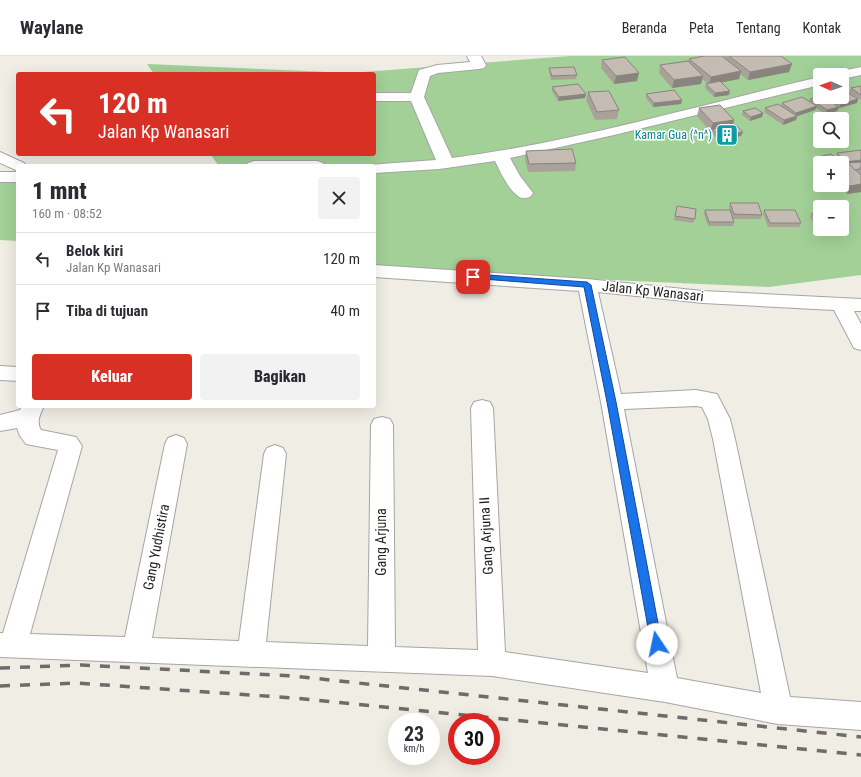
<!DOCTYPE html>
<html lang="id">
<head>
<meta charset="utf-8">
<style>
  :root { --surface:#fff; --page:#f2f2f3; --text:#2b2b33; --muted:#7c7c81; --line:#e1e1e2; --accent:#d93025 }
  body { margin:0; font-family:"Roboto Condensed",sans-serif; background:var(--page); color:var(--text); height:100vh; display:flex; flex-direction:column; font-size:15px; white-space:nowrap }
  * { box-sizing:border-box; margin:0 }
  p { font-size:13px; color:var(--muted) }
  .icon { flex:none; width:22px; height:22px; fill:none; stroke:currentColor; stroke-width:2; stroke-linecap:round; stroke-linejoin:round }
  .map { position:relative; flex:1; overflow:hidden }
  .sheet { position:absolute; left:16px; top:108px; width:360px; height:244px; display:flex; flex-direction:column; background:var(--surface); border-radius:4px; box-shadow:0 4px 16px #0002 }
  .sheet>* { flex:none }
  .guide { position:absolute; left:16px; top:16px; width:360px; height:84px; border-radius:4px; box-shadow:0 4px 16px #0002; background:#d93025; color:#fff; overflow:hidden }
  .needle { width:26px; rotate:272deg }
  .fabs { position:absolute; left:813px; top:12px; display:grid; gap:8px }
  .fabs a { display:grid; place-items:center; width:36px; height:36px; border-radius:4px; background:var(--surface); box-shadow:0 4px 16px #0002; font-size:20px }
  .speed { position:absolute; left:388px; top:657px; display:flex; gap:8px; font-size:20px; font-weight:700; text-align:center }
  .speed>* { display:grid; place-content:center; width:52px; height:52px; border-radius:50%; background:var(--surface); box-shadow:0 4px 16px #0002; line-height:1 }
  .speed small { font-size:10px; font-weight:400 }
  .speed .limit { border:6px solid #d22; background:#fff; color:#111 }
  .pin { position:absolute; display:grid; place-items:center; width:34px; height:34px; color:#fff; margin:-17px; border-radius:8px; box-shadow:0 2px 6px #0006 }
  .me { position:absolute; width:44px; margin:-22px; rotate:349deg; stroke-linejoin:round; filter:drop-shadow(0 0 3px #0008) }
  .turn { display:flex; align-items:center; gap:14px; height:84px; padding:0 16px; font-size:18px }
  .turn .icon { width:52px; height:52px; stroke-width:2.5 }
  .turn b { display:block; font-size:28px; line-height:34px }
  .round { display:grid; place-items:center; flex:none; width:42px; height:42px; border-radius:4px; background:var(--page) }
  .overview { display:flex; align-items:center; justify-content:space-between; height:68px; padding:0 16px }
  h1 { font-size:24px; font-weight:800; line-height:30px }
  .cta { display:flex; gap:8px; margin-top:auto; padding:8px 16px }
  .cta a { flex:1; height:46px; border-radius:4px; background:var(--accent); color:#fff; font-size:16px; font-weight:800; line-height:46px; text-align:center }
  .cta a+a { background:var(--page); color:var(--text) }
  ul { padding:0; list-style:none }
  li { display:flex; align-items:center; gap:12px; height:52px; padding:0 16px; border-top:1px solid var(--line) }
  li div { flex:1 }
  li b { display:block; font-size:15px }
  li em { font-style:normal }
  header { display:flex; align-items:center; gap:24px; box-sizing:border-box; height:56px; padding:0 20px; background:var(--surface); border-bottom:1px solid var(--line) }
  header strong { font-size:19px }
  nav { display:flex; gap:22px; margin-inline-start:auto; font-size:14px }
  .map>svg:first-child { display:block }
  .forest { fill:#a2d097; fill-rule:evenodd }
  .lines { fill:none; stroke-linecap:round; stroke-linejoin:round }
  .minor-casing { stroke:#a5a5a5; stroke-width:2 }
  .minor { fill:#fff; fill-rule:evenodd }
  .rail { stroke:#6c6c6c; stroke-width:3.5; stroke-dasharray:10 10; stroke-linecap:butt }
  .wall { fill:#a9a29a }
  .shaded-wall { fill:#89847d }
  .building { fill:#c4bcb3; stroke:#89847d }
  .route { fill:#1a73e8; stroke:#114b97 }
  .labels { text-anchor:middle; dominant-baseline:central; stroke-width:3; stroke-linejoin:round; paint-order:stroke }
  .far-culture-label { font-size:12px; fill:#0d838f; stroke:#fff; text-anchor:end }
  .street-label { font-size:14px; fill:#1e1e1e; stroke:#fff }
</style>
</head>
<body>
<header>
<strong>Waylane</strong>
<nav><a>Beranda</a><a>Peta</a><a>Tentang</a><a>Kontak</a></nav>
</header>
<div class="map">
<svg width="861" height="721" viewBox="0 0 861 721">
  <rect width="100%" height="100%" fill="#f0ede4"/>
  <g class="forest">
    <path d="M570,0H861V219L769,231L449,217L374,211V110H219L210,98H374V18H154L147,8L350,17ZM820,19H842V41H820ZM820,63H842V85H820ZM820,107H842V129H820ZM820,151H842V173H820Z"/>
    <polygon points="18,125 18,185 0,184 0,126"/>
  </g>
  <g class="lines">
    <g class="minor-casing">
      <g id="minor">
        <path d="M467,0H481L486,9L484,12L479,13L438,17L430,20L424,41L452,102C575,86 699,49 820,21V29L614,79L510,102L520,120L533,137L530,141C526,142 521,143 518,140C508,133 500,115 495,105L439,113L374,117V110H367L368,109L436,104L411,45H374V37H411L419,14L437,9L470,6Z"/>
        <polygon points="861,11 861,19 842,23 842,19 835,19 837,16"/>
        <polygon points="0,96 24,107 26,110 18,110 18,115 0,107"/>
        <polygon points="254,105 317,105 323,107 325,110 246,110 248,107"/>
        <rect x="0" y="116" width="18" height="10"/>
        <path d="M374,209L587,223L703,235L861,243V255H854L861,268V294L854,292L834,254L703,247L598,236L621,338L696,334L717,338L730,363L735,383L790,641L861,646V674L778,668L665,646L492,620L0,601V577H3L58,394L26,388L20,380L17,372L0,375V359L20,354L22,350H44C40,358 36,366 41,374L76,381L82,390L30,578L125,581L165,388L168,382L176,379L184,382L187,388L152,582L239,585L264,398L267,392L275,389L283,392L286,398L266,586L368,590L371,369L374,363L382,361L390,363L393,369L395,591L478,594L471,352L474,346L482,344L490,346L493,352L505,596L648,617L601,346L579,235L374,221ZM696,350L702,351L708,363L713,383L761,637L677,622L624,353Z"/>
        <polygon points="0,310 18,311 18,325 0,324"/>
      </g>
    </g>
    <use href="#minor" class="minor"/>
    <g class="rail">
      <polyline points="0,612 82,609 293,620 861,681"/>
      <polyline points="0,630 76,627 294,642 861,699"/>
    </g>
  </g>
  <g class="wall">
    <polygon points="704,0 781,0 789,16 748,24 740,18 739,23 721,26 729,39 714,41 705,32 706,28 707,27 702,23 701,28 672,32 659,17 660,9 688,5 689,3"/>
    <polygon points="602,4 637,25 614,28 601,12"/>
    <polygon points="549,12 577,19 576,23 551,24 549,16"/>
    <polygon points="861,30 861,44 849,37 851,32"/>
    <polygon points="552,31 586,38 585,42 558,45 552,35"/>
    <polygon points="588,36 619,54 617,63 595,64 586,44"/>
    <polygon points="646,38 682,44 681,48 653,51 646,42"/>
    <polygon points="829,41 842,41 858,43 857,47 839,52 837,55 825,58 816,52 815,54 797,60 796,64 783,69 764,56 765,52 781,49 782,47 809,46 810,43 828,44"/>
    <polygon points="699,52 734,64 733,70 741,80 718,84 712,77 712,75 710,75 697,60"/>
    <polygon points="743,55 763,57 762,61 750,65 742,59"/>
    <polygon points="861,94 861,136 847,138 838,129 842,129 842,107 823,107 820,104 822,100 836,101 837,97"/>
    <polygon points="526,95 576,107 575,115 528,116 525,103"/>
    <polygon points="730,147 762,159 761,163 733,163 734,166 733,170 708,170 704,158 705,154 729,154 729,152"/>
    <polygon points="677,150 695,163 693,167 674,164"/>
    <polygon points="764,154 801,167 799,171 768,171 763,158"/>
    <polygon points="812,157 820,157 820,172 816,172 810,161"/>
  </g>
  <g class="shaded-wall">
    <polygon points="792,8 789,16 748,24 750,16"/>
    <polygon points="741,15 739,23 709,29 711,21"/>
    <polygon points="639,17 637,25 614,28 616,20"/>
    <polygon points="703,20 701,28 672,32 674,24"/>
    <polygon points="730,35 729,39 714,41 715,37"/>
    <polygon points="586,38 585,42 558,45 559,41"/>
    <polygon points="858,43 857,47 839,52 841,48"/>
    <polygon points="682,44 681,48 653,51 654,47"/>
    <polygon points="817,50 815,54 795,61 796,57"/>
    <polygon points="839,51 837,55 825,58 827,54"/>
    <polygon points="763,57 762,61 750,65 751,61"/>
    <polygon points="797,60 796,64 783,69 784,64"/>
    <polygon points="734,64 732,72 713,73 712,75 710,75 713,67"/>
    <polygon points="743,76 741,80 718,84 719,80"/>
    <polygon points="861,104 861,108 844,110 845,106"/>
    <polygon points="861,128 861,136 847,138 850,130"/>
  </g>
  <g class="building">
    <polygon points="704,0 722,0 741,15 711,21 689,3"/>
    <polygon points="729,0 781,0 792,8 750,16"/>
    <polygon points="625,1 639,17 616,20 602,4"/>
    <polygon points="688,5 703,20 674,24 660,9"/>
    <polygon points="574,11 577,19 552,20 549,12"/>
    <polygon points="720,25 730,35 715,37 706,28"/>
    <polygon points="578,28 586,38 559,41 552,31"/>
    <polygon points="861,30 861,39 851,32"/>
    <polygon points="674,34 682,44 654,47 646,38"/>
    <polygon points="609,35 619,54 597,56 588,36"/>
    <polygon points="846,36 858,43 841,48 830,41 842,41 842,37"/>
    <polygon points="820,40 820,41 824,41 839,51 827,54 810,43"/>
    <polygon points="802,41 817,50 796,57 782,47"/>
    <polygon points="778,48 797,60 784,64 765,52"/>
    <polygon points="720,49 734,64 713,67 699,52"/>
    <polygon points="755,52 763,57 751,61 743,55"/>
    <polygon points="736,69 743,76 719,80 713,73"/>
    <polygon points="572,93 576,107 529,108 526,95"/>
    <polygon points="861,94 861,104 845,106 837,97"/>
    <polygon points="831,98 842,107 830,107 822,100"/>
    <polygon points="847,106 861,119 861,128 850,130 842,122 842,107"/>
    <polygon points="861,106 861,112 859,112 860,113 855,114 848,107"/>
    <polygon points="730,147 758,147 762,159 734,158"/>
    <polygon points="677,150 696,153 695,163 675,160"/>
    <polygon points="705,154 730,154 734,166 709,166"/>
    <polygon points="764,154 795,154 801,167 770,167"/>
    <polygon points="812,157 820,157 820,167 817,167"/>
  </g>
  <polygon class="route" points="473,218 587,226 591,229 616,346 662,588 661,592 657,593 653,592 651,588 607,346 584,231 470,222 470,219"/>
  <defs>
    <g id="building-square" transform="scale(1.15)"><rect x="-9" y="-9" width="18" height="18" rx="4" fill="#0f9aa8" stroke="#fff"/><path d="M-4-6H4V6H1V3H-1V6H-4ZM-2.5-4.3h1.7v1.8h-1.7ZM.8-4.3h1.7v1.8H.8ZM-2.5-1h1.7V.8h-1.7ZM.8-1h1.7V.8H.8Z" fill="#fff"/></g>
  </defs>
  <g fill-rule="evenodd">
    <use href="#building-square" x="727" y="79"/>
  </g>
  <g class="labels">
    <g class="far-culture-label">
      <text x="712" y="79">Kamar Gua (^n^)</text>
    </g>
    <g class="street-label">
      <text transform="translate(653 235) rotate(6)">Jalan Kp Wanasari</text>
      <text transform="translate(486 480) rotate(-93)">Gang Arjuna II</text>
      <text transform="translate(381 486) rotate(-90)">Gang Arjuna</text>
      <text transform="translate(156 491) rotate(-79)">Gang Yudhistira</text>
    </g>
  </g>
</svg>
<div class="fabs">
<a><svg class="needle" viewBox="-14 -14 28 28"><path d="M0-13l5 13h-10z" fill="#e53935"/><path d="M0 13l5-13h-10z" fill="#7c7c81"/></svg></a>
<a><svg class="icon" aria-label="search" viewBox="0 0 24 24"><circle cx="10" cy="10" r="6"/><path d="M15 15l6 6"/></svg></a>
<a>+</a>
<a>−</a>
</div>
<div class="speed"><div>23<small>km/h</small></div><div class="limit">30</div></div>
<div class="pin" style="left:473px;top:221px;background:#d93025"><svg class="icon" aria-label="arrive" viewBox="0 0 24 24"><path d="M6 21V4h12l-3 4 3 4H6"/></svg></div>
<svg class="me" style="left:657px;top:588px" viewBox="-20 -20 40 40"><circle r="19" fill="#fff"/><path d="M0-13L10 11 0 6-10 11z" fill="#1a73e8"/></svg>
<div class="guide">
<div class="turn"><svg class="icon" aria-label="left" viewBox="0 0 24 24"><path d="M17 20v-9H6M10 6l-5 5 5 5"/></svg><div><b>120 m</b>Jalan Kp Wanasari</div></div>
</div>
<section class="sheet">
<div class="overview"><div><h1>1 mnt</h1><p>160 m · 08:52</p></div><a class="round"><svg class="icon" aria-label="close" viewBox="0 0 24 24"><path d="M6 6l12 12M18 6L6 18"/></svg></a></div>
<ul>
<li><svg class="icon" aria-label="left" viewBox="0 0 24 24"><path d="M17 20v-9H6M10 6l-5 5 5 5"/></svg><div><b>Belok kiri</b><p>Jalan Kp Wanasari</p></div><em>120 m</em></li>
<li><svg class="icon" aria-label="arrive" viewBox="0 0 24 24"><path d="M6 21V4h12l-3 4 3 4H6"/></svg><div><b>Tiba di tujuan</b></div><em>40 m</em></li>
</ul>
<div class="cta"><a>Keluar</a><a>Bagikan</a></div>
</section>
</div>
</body>
</html>
